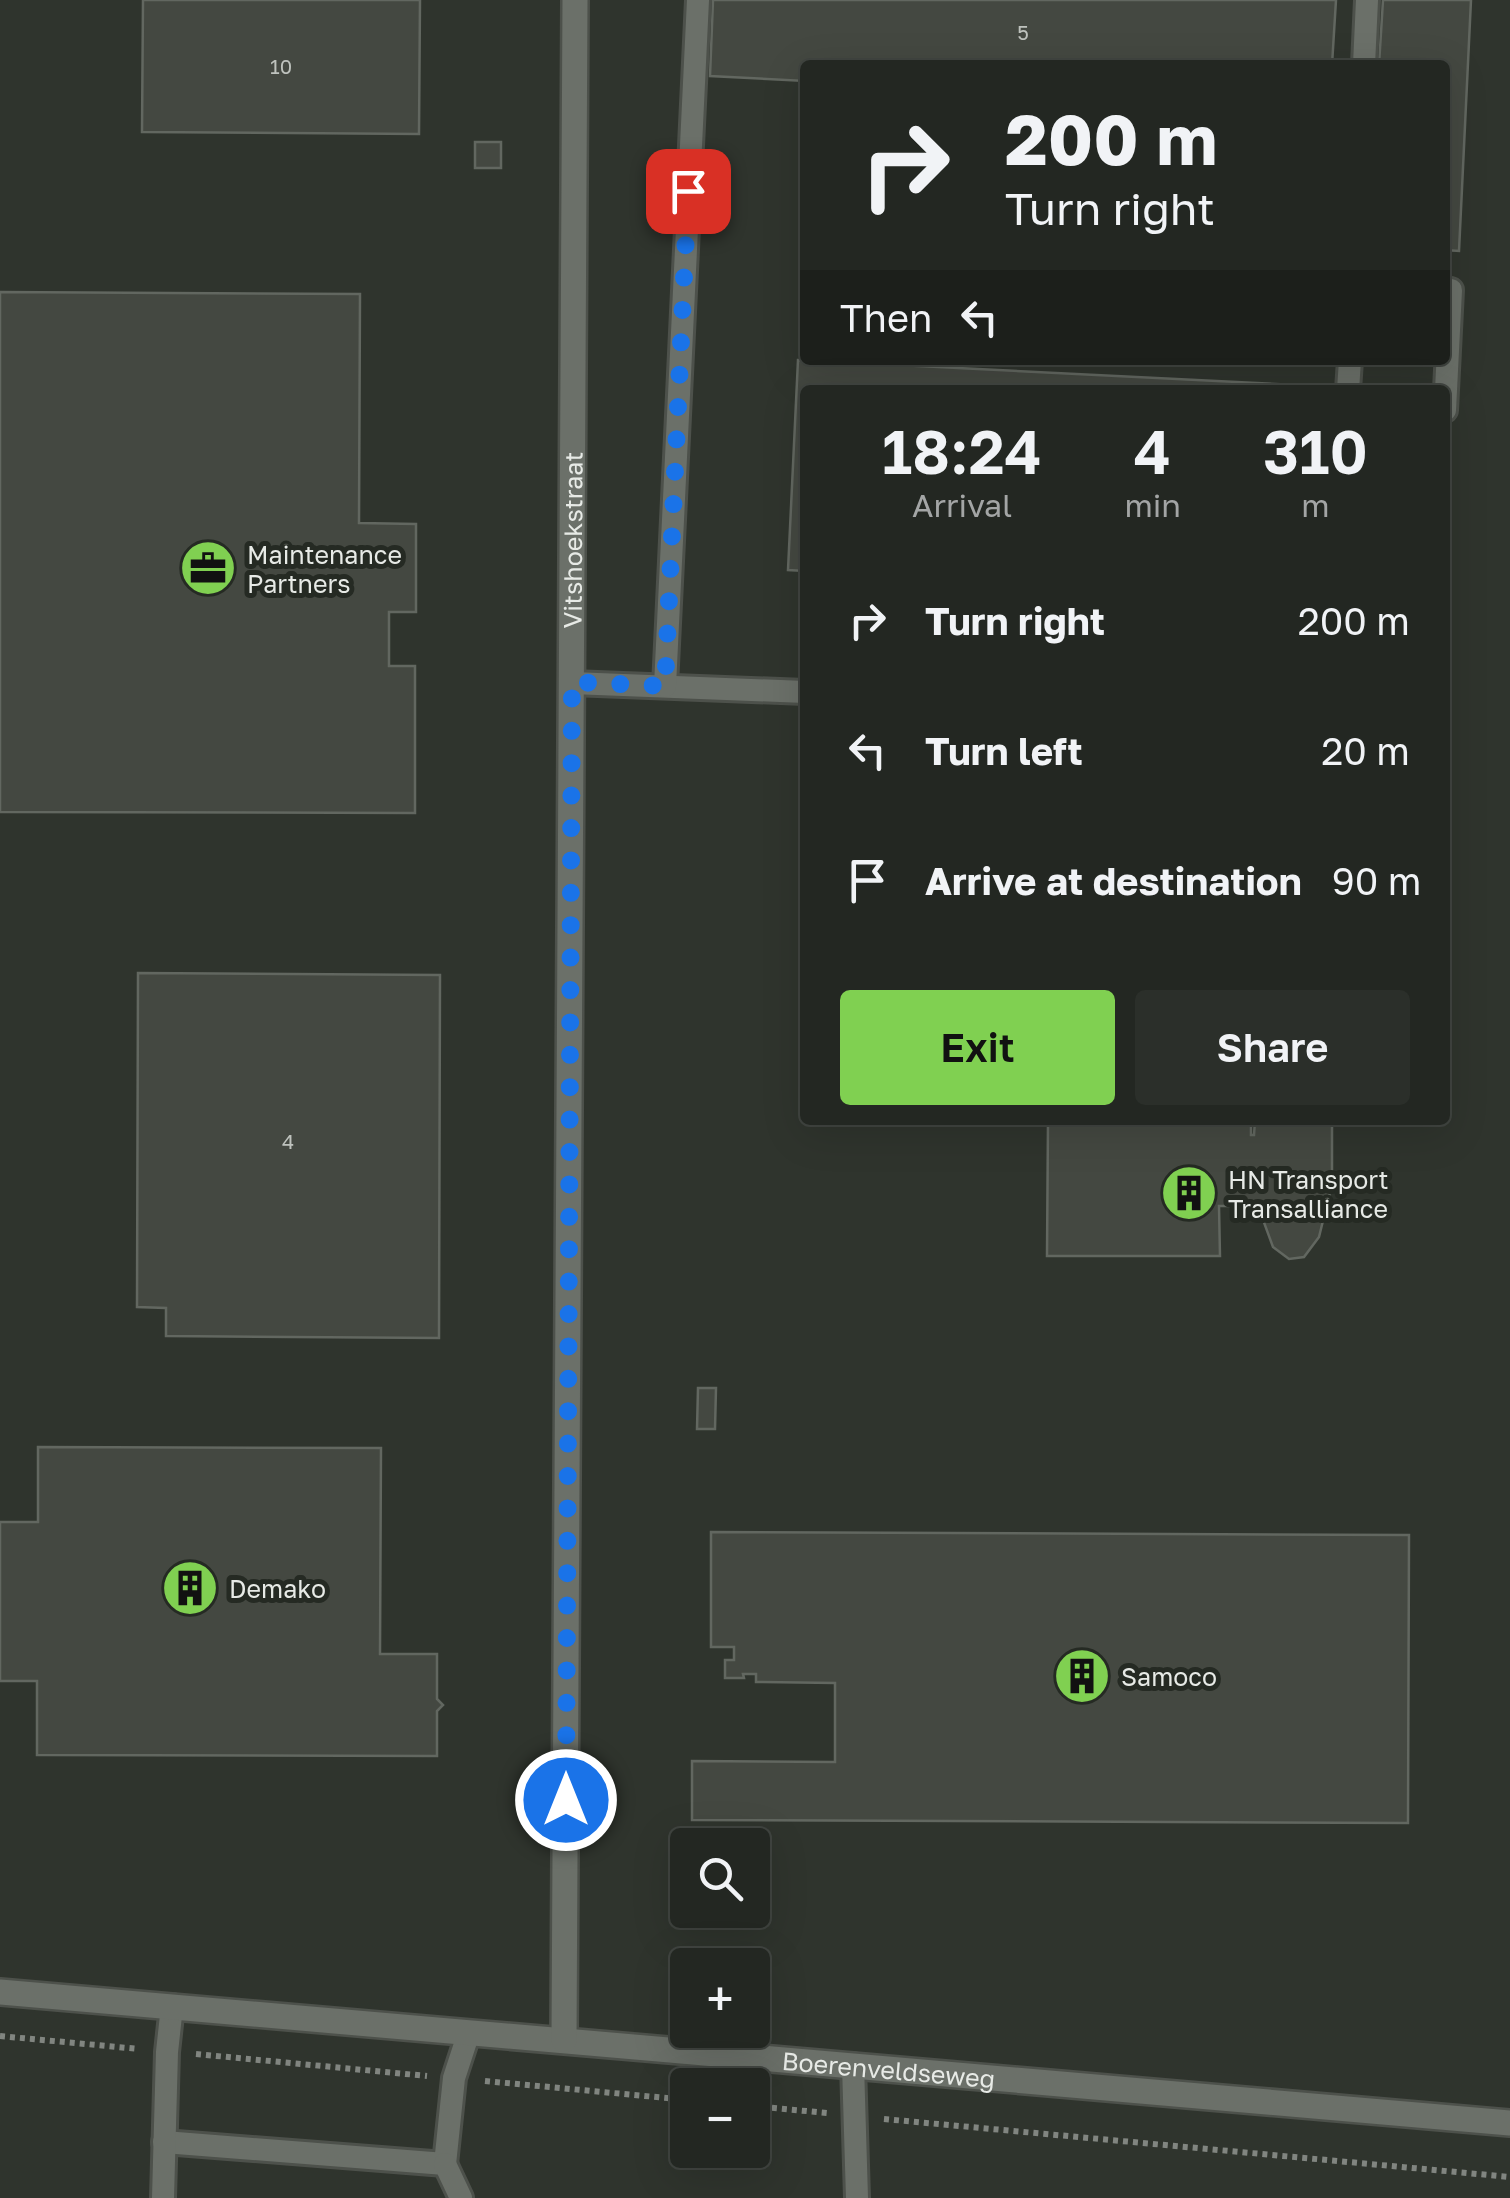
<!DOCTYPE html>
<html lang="en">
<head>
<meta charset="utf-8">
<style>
  :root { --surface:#232722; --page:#2b2f2a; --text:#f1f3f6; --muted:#a3a5a5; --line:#404440; --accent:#80d051 }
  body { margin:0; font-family:"Golos Text",sans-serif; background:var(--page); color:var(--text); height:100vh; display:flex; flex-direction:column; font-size:38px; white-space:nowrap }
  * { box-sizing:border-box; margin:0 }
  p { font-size:32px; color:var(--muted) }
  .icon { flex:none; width:55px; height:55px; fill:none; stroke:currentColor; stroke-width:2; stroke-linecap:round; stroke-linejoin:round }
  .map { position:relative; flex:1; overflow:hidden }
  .details { position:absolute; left:800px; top:385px; width:650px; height:740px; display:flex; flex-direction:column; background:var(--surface); border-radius:10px; box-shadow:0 10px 40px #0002,0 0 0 2px var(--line) }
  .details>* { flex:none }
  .hud { position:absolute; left:800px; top:60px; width:650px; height:305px; border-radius:10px; box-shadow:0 10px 40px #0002,0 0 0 2px var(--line); background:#232722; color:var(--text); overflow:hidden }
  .fabs { position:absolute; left:670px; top:1828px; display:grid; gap:20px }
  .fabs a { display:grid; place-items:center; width:100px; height:100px; border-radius:10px; background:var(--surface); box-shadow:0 10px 40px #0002,0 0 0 2px var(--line); font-size:50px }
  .pin { position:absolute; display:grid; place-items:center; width:85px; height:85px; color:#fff; margin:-42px; border-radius:20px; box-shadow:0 5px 15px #0006 }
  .me { position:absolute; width:110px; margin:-55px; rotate:0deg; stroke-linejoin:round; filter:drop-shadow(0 0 8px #0008) }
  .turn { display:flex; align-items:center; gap:35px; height:210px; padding:0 40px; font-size:45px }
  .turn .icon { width:130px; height:130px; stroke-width:2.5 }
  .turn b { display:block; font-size:70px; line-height:85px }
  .then { display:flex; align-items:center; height:95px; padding:0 40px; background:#0003; gap:20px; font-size:38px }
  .eta { display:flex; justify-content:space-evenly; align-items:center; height:170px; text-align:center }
  .eta b { font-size:60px; font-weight:600; line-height:70px }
  .primary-button { display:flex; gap:20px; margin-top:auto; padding:20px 40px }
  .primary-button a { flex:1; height:115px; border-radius:10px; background:var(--accent); color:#111; font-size:40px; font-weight:600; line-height:115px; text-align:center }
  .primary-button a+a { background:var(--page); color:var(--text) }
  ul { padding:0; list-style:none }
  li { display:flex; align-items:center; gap:30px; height:130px; padding:0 40px }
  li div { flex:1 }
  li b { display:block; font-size:38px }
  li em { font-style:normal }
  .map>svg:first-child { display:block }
  .building { fill:#444841; stroke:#626760; stroke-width:2.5 }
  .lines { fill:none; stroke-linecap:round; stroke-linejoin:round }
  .service-casing { stroke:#4d514b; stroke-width:28 }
  .minor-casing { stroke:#4d514b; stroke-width:30 }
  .path { stroke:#818580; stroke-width:6; stroke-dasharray:5 5; stroke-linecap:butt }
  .service { stroke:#6b7069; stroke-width:22 }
  .minor { stroke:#6b7069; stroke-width:25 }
  .route { stroke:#1a73e8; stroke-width:18; stroke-dasharray:0 32.4 }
  .labels { text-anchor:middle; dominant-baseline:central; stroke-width:10; stroke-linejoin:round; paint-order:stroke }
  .number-label { font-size:20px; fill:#bec2bd }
  .street-label { font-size:25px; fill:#e7eae6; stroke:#252a23 }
  .poi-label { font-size:25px; fill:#e7eae6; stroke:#252a23; text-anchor:start }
</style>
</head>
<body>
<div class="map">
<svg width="1510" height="2198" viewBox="0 0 1510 2198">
  <rect width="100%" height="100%" fill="#2f342d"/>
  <g class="building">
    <polygon points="143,0 420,0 419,134 142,132"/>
    <polygon points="713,0 1336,0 1332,65 805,65 805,81 710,76"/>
    <polygon points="1383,0 1471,0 1459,251 1445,250 1445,65 1379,65"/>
    <rect x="475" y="142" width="26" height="26"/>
    <polygon points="0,292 360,294 359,523 416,524 416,612 389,612 389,666 415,666 415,813 0,812"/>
    <polygon points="798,360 1315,386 1315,390 805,390 805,571 788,570"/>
    <polygon points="138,973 440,975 439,1338 166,1336 166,1308 137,1307"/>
    <polygon points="1048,1120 1251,1120 1251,1135 1254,1135 1255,1120 1332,1120 1332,1184 1319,1237 1304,1257 1289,1259 1273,1247 1258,1206 1219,1206 1220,1256 1047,1256"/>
    <polygon points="698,1388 716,1388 715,1429 697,1429"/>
    <polygon points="38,1447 381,1448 380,1654 437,1654 437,1699 443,1705 437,1711 437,1756 37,1755 37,1681 0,1681 0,1522 38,1522"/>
    <polygon points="711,1532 1409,1535 1408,1823 692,1820 692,1761 835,1762 835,1683 756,1682 756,1674 743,1674 744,1678 725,1678 725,1660 734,1660 734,1647 711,1647"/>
  </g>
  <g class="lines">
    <g class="service-casing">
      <g id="service">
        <polyline points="1364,65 1367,0"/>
        <polyline points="1445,289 1451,290 1445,410"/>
        <polyline points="1348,390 1350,360"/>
        <polyline points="572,683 805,692"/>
        <polyline points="665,686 698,0"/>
        <polyline points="853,2065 857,2198"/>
        <polyline points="164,2142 445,2164 454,2078 469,2032"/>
        <polyline points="445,2164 461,2198"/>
        <polyline points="163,2198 167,2052 172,2006"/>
      </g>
    </g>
    <g class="minor-casing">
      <g id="minor">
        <path id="s1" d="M0,1992L1510,2123"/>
        <path id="s2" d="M564,2040L575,0"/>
      </g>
    </g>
    <g class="path">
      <polyline points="0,2036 139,2049"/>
      <polyline points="196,2054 427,2076"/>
      <polyline points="485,2081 688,2100"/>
      <polyline points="752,2106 827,2113"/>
      <polyline points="884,2119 1510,2177"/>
    </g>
    <use href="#service" class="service"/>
    <use href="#minor" class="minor"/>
  </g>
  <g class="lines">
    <polyline class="route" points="566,1800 572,682 665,686 688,191"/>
  </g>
  <defs>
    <g id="office-disc" transform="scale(2.875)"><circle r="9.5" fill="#80d051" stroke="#252a23"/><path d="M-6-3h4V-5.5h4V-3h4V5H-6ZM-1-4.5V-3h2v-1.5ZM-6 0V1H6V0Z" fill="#111"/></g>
    <g id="building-disc" transform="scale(2.875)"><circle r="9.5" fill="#80d051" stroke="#252a23"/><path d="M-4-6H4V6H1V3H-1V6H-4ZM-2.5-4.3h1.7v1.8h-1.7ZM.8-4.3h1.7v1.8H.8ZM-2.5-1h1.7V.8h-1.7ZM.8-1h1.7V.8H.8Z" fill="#111"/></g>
  </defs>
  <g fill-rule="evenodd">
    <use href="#office-disc" x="208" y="568"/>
    <use href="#building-disc" x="1189" y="1193"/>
    <use href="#building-disc" x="190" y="1588"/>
    <use href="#building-disc" x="1082" y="1676"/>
  </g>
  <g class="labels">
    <g class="number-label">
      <text x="1023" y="32">5</text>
      <text x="281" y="66">10</text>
      <text x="288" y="1141">4</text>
    </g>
    <g class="street-label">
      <text stroke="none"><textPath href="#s2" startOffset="1500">Vitshoekstraat</textPath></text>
      <text stroke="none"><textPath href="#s1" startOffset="892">Boerenveldseweg</textPath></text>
    </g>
    <g class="poi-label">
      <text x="247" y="554">Maintenance<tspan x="247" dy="29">Partners</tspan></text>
      <text x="1228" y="1179">HN Transport<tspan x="1228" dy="29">Transalliance</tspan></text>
      <text x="229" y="1588">Demako</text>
      <text x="1121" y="1676">Samoco</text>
    </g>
  </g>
</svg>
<div class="fabs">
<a><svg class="icon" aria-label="search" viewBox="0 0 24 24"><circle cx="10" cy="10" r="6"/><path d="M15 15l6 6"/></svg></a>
<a>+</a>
<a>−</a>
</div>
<div class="pin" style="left:688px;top:191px;background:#d93025"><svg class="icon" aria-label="arrive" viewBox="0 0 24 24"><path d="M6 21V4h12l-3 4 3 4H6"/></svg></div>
<svg class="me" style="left:566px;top:1800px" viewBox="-20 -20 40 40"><circle r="17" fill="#1a73e8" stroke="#fff" stroke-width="3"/><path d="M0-11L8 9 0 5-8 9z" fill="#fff"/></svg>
<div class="hud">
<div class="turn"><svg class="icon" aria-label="right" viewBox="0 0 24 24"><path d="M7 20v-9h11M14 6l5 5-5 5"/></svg><div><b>200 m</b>Turn right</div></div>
<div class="then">Then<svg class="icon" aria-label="left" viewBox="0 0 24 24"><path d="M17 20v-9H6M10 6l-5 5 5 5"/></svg></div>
</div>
<section class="details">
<div class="eta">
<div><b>18:24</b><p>Arrival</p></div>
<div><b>4</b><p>min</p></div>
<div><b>310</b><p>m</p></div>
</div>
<ul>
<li><svg class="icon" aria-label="right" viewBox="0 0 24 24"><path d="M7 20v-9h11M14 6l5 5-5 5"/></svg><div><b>Turn right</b></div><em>200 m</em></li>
<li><svg class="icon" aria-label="left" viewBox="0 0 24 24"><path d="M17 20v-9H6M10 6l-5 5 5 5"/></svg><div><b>Turn left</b></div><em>20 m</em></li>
<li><svg class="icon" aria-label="arrive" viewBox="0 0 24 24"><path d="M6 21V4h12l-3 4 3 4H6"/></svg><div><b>Arrive at destination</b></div><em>90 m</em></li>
</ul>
<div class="primary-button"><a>Exit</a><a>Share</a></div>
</section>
</div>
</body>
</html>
